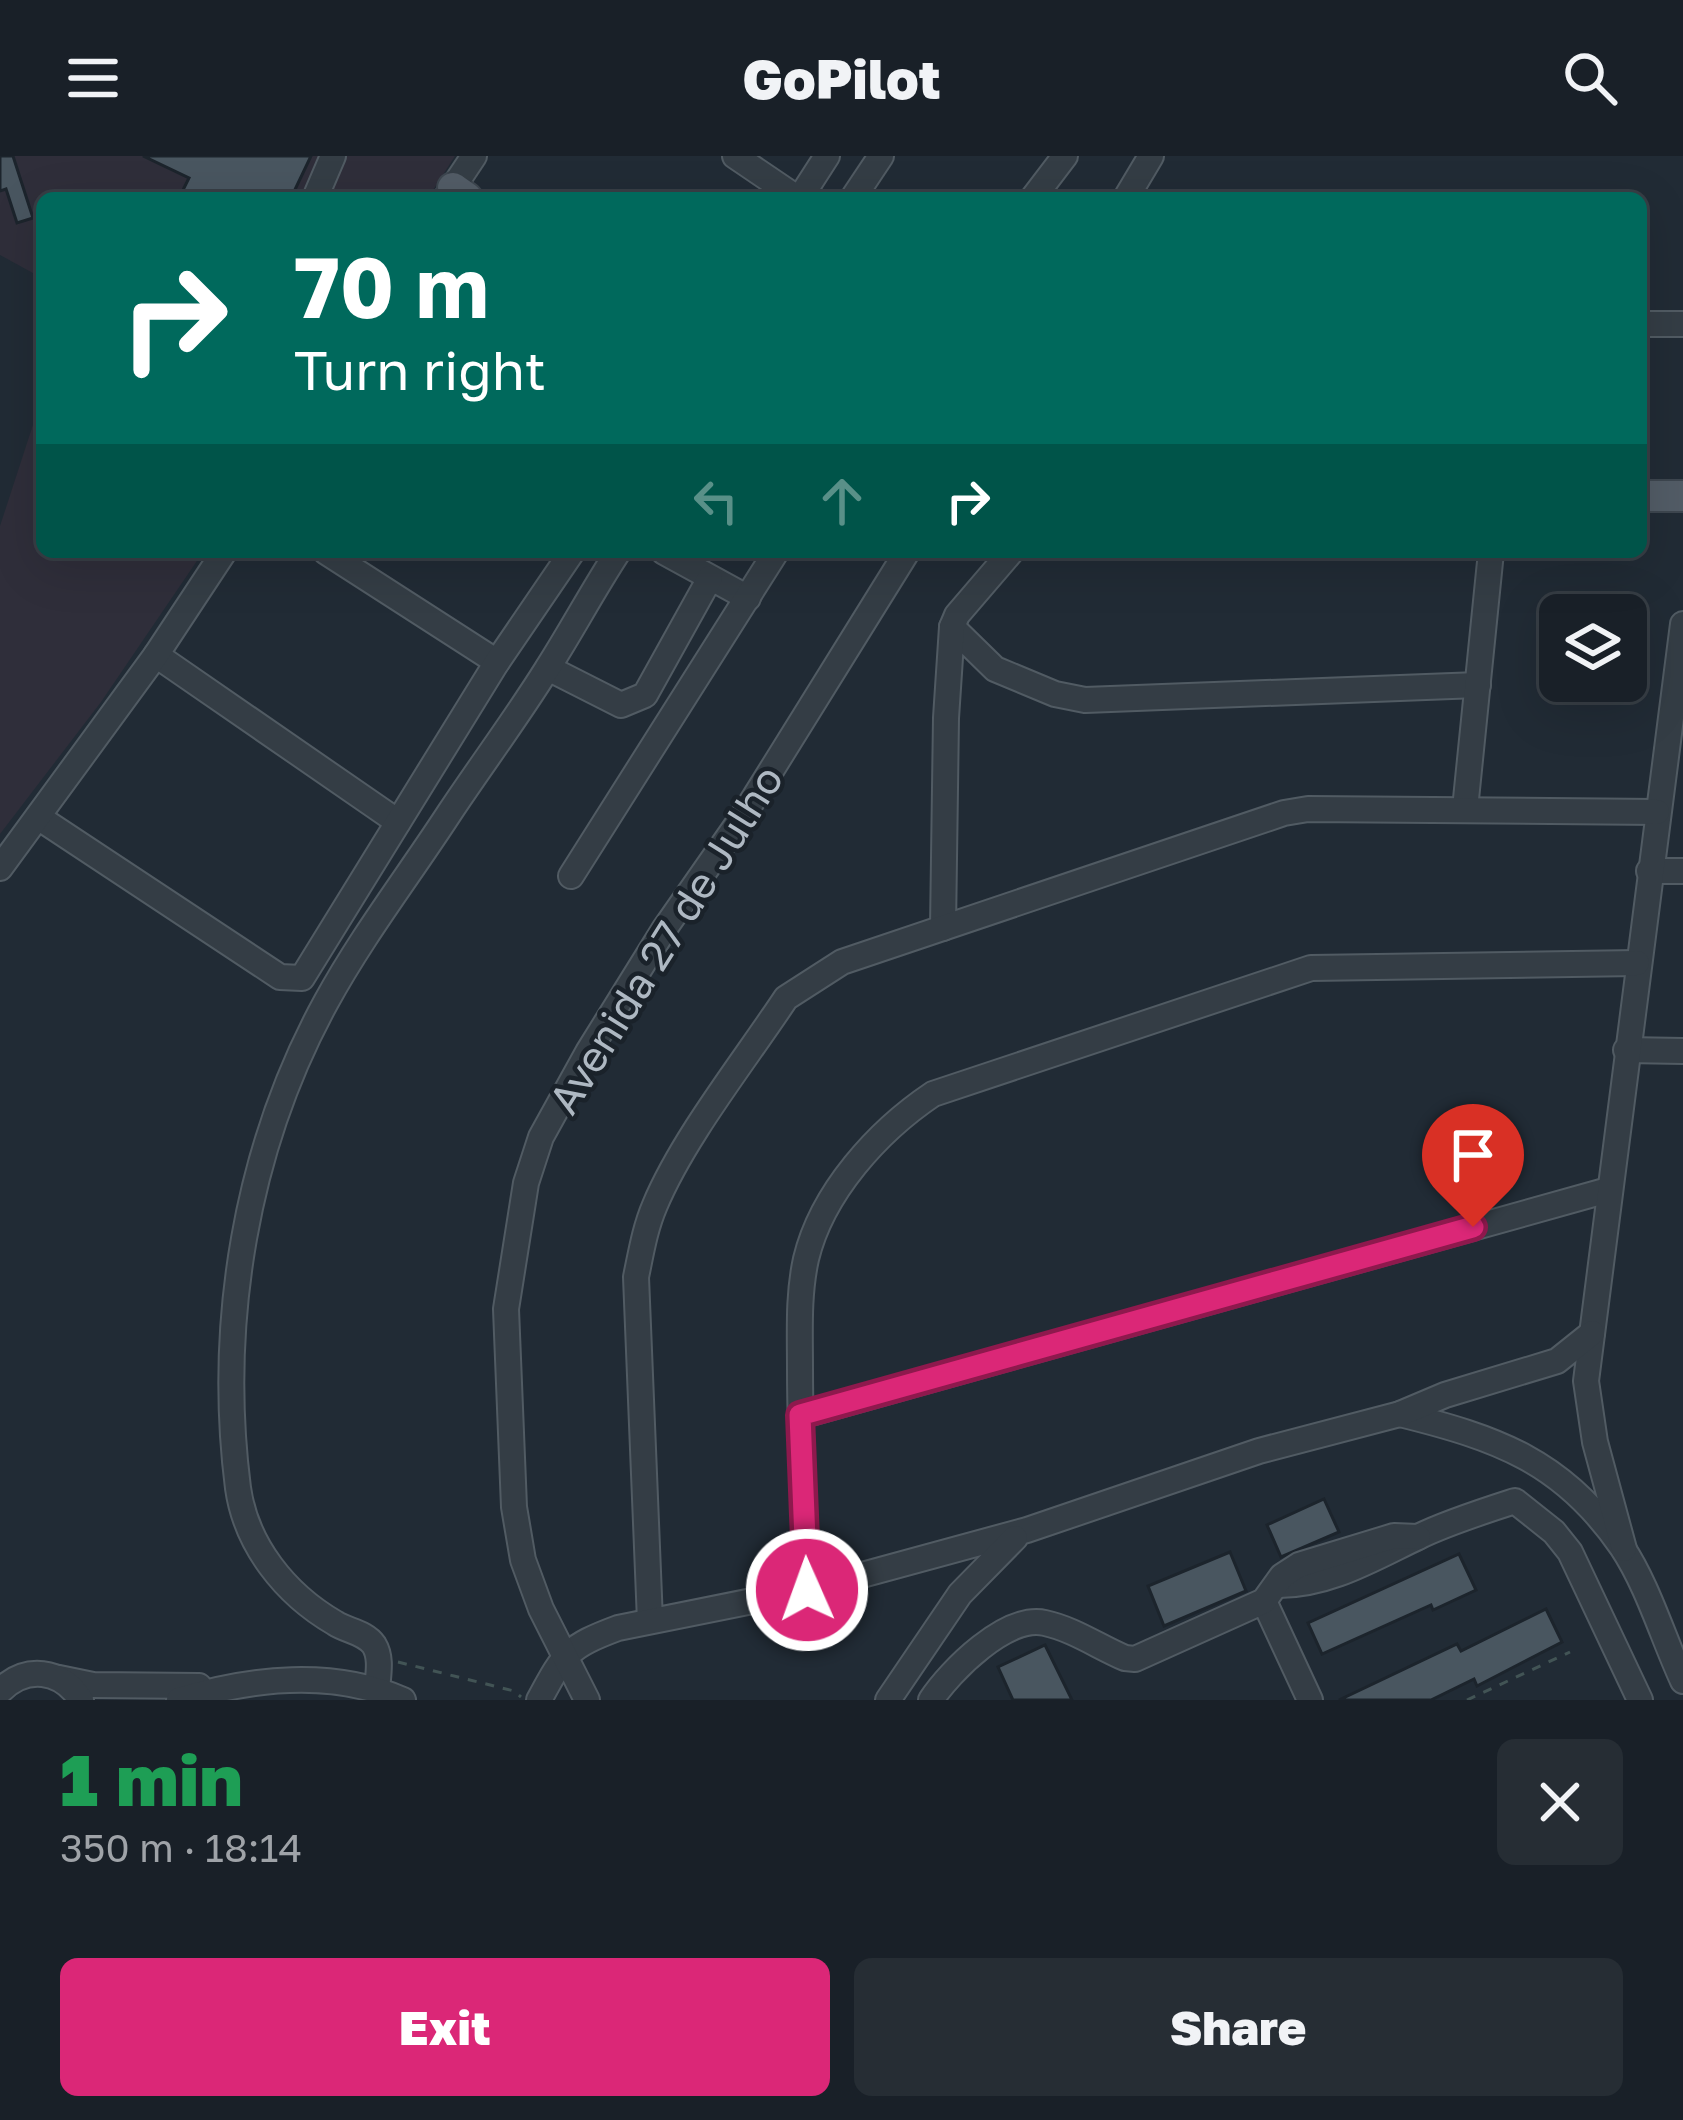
<!DOCTYPE html>
<html lang="en">
<head>
<meta charset="utf-8">
<style>
  :root { --surface:#192028; --page:#262d34; --text:#f1f3f6; --muted:#9fa3a8; --line:#373e45; --accent:#db2777 }
  body { margin:0; font-family:"Golos Text",sans-serif; background:var(--page); color:var(--text); height:100vh; display:flex; flex-direction:column; font-size:45px; white-space:nowrap }
  * { box-sizing:border-box; margin:0 }
  p { font-size:39px; color:var(--muted) }
  .icon { flex:none; width:66px; height:66px; fill:none; stroke:currentColor; stroke-width:2; stroke-linecap:round; stroke-linejoin:round }
  .map { position:relative; height:1544px; overflow:hidden }
  .details { display:flex; flex-direction:column; background:var(--surface); flex:1 }
  .details>* { flex:none }
  .top-card { position:absolute; left:36px; top:36px; width:1611px; height:366px; border-radius:18px; box-shadow:0 12px 48px #0002,0 0 0 3px var(--line); background:#00695c; color:#fff; overflow:hidden }
  .buttons { position:absolute; left:1539px; top:438px; display:grid; gap:24px }
  .buttons a { display:grid; place-items:center; width:108px; height:108px; border-radius:18px; background:var(--surface); box-shadow:0 12px 48px #0002,0 0 0 3px var(--line); font-size:60px }
  .pin { position:absolute; display:grid; place-items:center; width:102px; height:102px; color:#fff; margin:-123px -51px; border-radius:50% 50% 50% 0; rotate:-45deg; box-shadow:0 0 12px #0007 }
  .pin .icon { rotate:45deg }
  .me { position:absolute; width:132px; margin:-66px; rotate:358deg; stroke-linejoin:round; filter:drop-shadow(0 0 9px #0008) }
  .turn { display:flex; align-items:center; gap:42px; height:252px; padding:0 60px; font-size:54px }
  .turn .icon { width:156px; height:156px; stroke-width:2.5 }
  .turn b { display:block; font-size:84px; line-height:102px }
  .lanes { display:flex; align-items:center; height:114px; padding:0 60px; background:#0003; justify-content:center; gap:60px; direction:ltr }
  .lanes .off { opacity:.35 }
  .round { display:grid; place-items:center; flex:none; width:126px; height:126px; border-radius:18px; background:var(--page) }
  .summary { display:flex; align-items:center; justify-content:space-between; height:204px; padding:0 60px }
  h1 { font-size:72px; font-weight:800; line-height:90px; color:#1e9e55 }
  .cta { display:flex; gap:24px; margin-top:auto; padding:24px 60px }
  .cta a { flex:1; height:138px; border-radius:18px; background:var(--accent); color:#fff; font-size:48px; font-weight:800; line-height:138px; text-align:center }
  .cta a+a { background:var(--page); color:var(--text) }
  header { display:flex; justify-content:space-between; align-items:center; height:156px; padding:0 60px; background:var(--surface); font-size:54px; font-weight:800 }
  .map>svg:first-child { display:block }
  .medical { fill:#2f2e3a }
  .building { fill:#495660; stroke:#1c242c; stroke-width:3 }
  .lines { fill:none; stroke-linecap:round; stroke-linejoin:round }
  .minor-casing { stroke:#515b63; stroke-width:28 }
  .major-casing { stroke:#3d464f; stroke-width:34 }
  .path { stroke:#425455; stroke-width:3; stroke-dasharray:9 9; stroke-linecap:butt }
  .minor { stroke:#343d45; stroke-width:24 }
  .major { stroke:#525c66; stroke-width:30 }
  .route-casing { stroke:#8e194d; stroke-width:30 }
  .route { stroke:#db2777; stroke-width:21 }
  .labels { text-anchor:middle; dominant-baseline:central; stroke-width:9; stroke-linejoin:round; paint-order:stroke }
  .street-label { font-size:42px; fill:#aeb8c2; stroke:#1a222a }
</style>
</head>
<body>
<header><svg class="icon" aria-label="menu" viewBox="0 0 24 24"><path d="M4 6h16M4 12h16M4 18h16"/></svg>GoPilot<svg class="icon" aria-label="search" viewBox="0 0 24 24"><circle cx="10" cy="10" r="6"/><path d="M15 15l6 6"/></svg></header>
<div class="map">
<svg width="1683" height="1544" viewBox="0 0 1683 1544">
  <rect width="100%" height="100%" fill="#212b35"/>
  <g class="medical">
    <polygon points="0,0 455,0 428,42 42,42 42,122 0,99"/>
    <polygon points="42,241 42,396 203,396 101,546 0,678 0,370"/>
  </g>
  <g class="building">
    <polygon points="0,0 13,0 33,62 17,67 6,33 0,35"/>
    <polygon points="143,0 311,0 291,42 200,42 183,34 189,22"/>
    <polygon points="1324,1343 1339,1376 1281,1401 1267,1369"/>
    <polygon points="1230,1396 1246,1435 1164,1470 1148,1430"/>
    <polygon points="1459,1398 1476,1434 1433,1454 1431,1449 1322,1498 1308,1467"/>
    <polygon points="1546,1453 1562,1486 1477,1530 1474,1523 1431,1544 1339,1544 1457,1488 1461,1495"/>
    <polygon points="1045,1489 1072,1544 1013,1544 998,1511"/>
  </g>
  <g class="lines">
    <g class="minor-casing">
      <g id="minor">
        <polyline points="735,0 797,42"/>
        <polyline points="315,42 333,0"/>
        <polyline points="446,42 474,0"/>
        <polyline points="800,42 827,0"/>
        <polyline points="853,42 881,0"/>
        <polyline points="1033,42 1065,0"/>
        <polyline points="1126,42 1151,0"/>
        <polyline points="1641,168 1683,168"/>
        <polyline points="326,396 497,506"/>
        <polyline points="664,396 748,442"/>
        <polyline points="952,471 995,513 1055,538 1085,544 1478,529"/>
        <polyline points="156,499 398,666"/>
        <polyline points="548,512 621,549 645,539 710,422"/>
        <polyline points="1465,653 1491,396"/>
        <polyline points="38,661 280,821 302,822 497,506 572,396"/>
        <polyline points="0,712 156,499 224,396"/>
        <polyline points="1649,715 1683,715"/>
        <polyline points="571,720 776,396"/>
        <polyline points="943,772 946,562 952,471 957,459 1011,396"/>
        <polyline points="1626,894 1683,895"/>
        <path d="M1400,1258C1497,1282 1563,1305 1622,1391C1648,1430 1663,1482 1683,1525"/>
        <polyline points="800,1260 1608,1034"/>
        <polyline points="1624,1393 1595,1286 1586,1225 1683,468"/>
        <path d="M1277,1429C1328,1430 1374,1402 1418,1381C1446,1367 1484,1355 1515,1345L1554,1376L1570,1396L1640,1544"/>
        <path d="M807,1434C804,1360 800,1287 800,1213C800,1176 798,1139 806,1103C822,1036 878,975 933,938L1311,812L1637,807"/>
        <polyline points="1264,1445 1310,1544"/>
        <path d="M650,1465L636,1121C641,1097 645,1072 655,1049C683,982 745,904 786,842L842,806L1284,657L1308,653L1657,656"/>
        <polyline points="59,1522 93,1529 199,1530"/>
        <path d="M377,1534C378,1519 382,1502 374,1489C365,1476 347,1475 335,1467C285,1438 246,1389 238,1332C217,1167 246,992 326,846C362,780 409,719 450,656C482,608 517,561 547,513C572,474 593,434 618,396"/>
        <path d="M0,1535C26,1509 61,1513 81,1544"/>
        <path d="M179,1544C251,1522 333,1513 403,1544"/>
        <path d="M539,1544C564,1498 567,1491 618,1472L807,1434L1027,1374L1259,1295L1400,1258L1445,1239L1557,1205L1592,1177"/>
        <polyline points="587,1544 541,1453 523,1404 514,1351 506,1153 526,1027 541,981 588,896 665,772 741,663 907,396"/>
        <polyline points="888,1544 960,1438 1015,1382"/>
        <path d="M931,1544C950,1515 1007,1458 1045,1467C1073,1473 1099,1491 1125,1502L1135,1503L1264,1445L1282,1420L1299,1409L1394,1380L1418,1381"/>
      </g>
    </g>
    <g class="major-casing">
      <g id="major">
        <polyline points="453,32 467,42"/>
        <polyline points="1641,340 1683,340"/>
      </g>
    </g>
    <g class="path">
      <polyline points="398,1506 514,1535 521,1541"/>
      <polyline points="1467,1544 1570,1496"/>
    </g>
    <use href="#minor" class="minor"/>
    <use href="#major" class="major"/>
  </g>
  <g class="lines">
    <g class="route-casing">
      <polyline id="route" points="807,1434 800,1259 1473,1071"/>
    </g>
    <use href="#route" class="route"/>
  </g>
  <g class="labels">
    <g class="street-label">
      <text transform="translate(665 783) rotate(-58)">Avenida 27 de Julho</text>
    </g>
  </g>
</svg>
<div class="buttons">
<a><svg class="icon" aria-label="layers" viewBox="0 0 24 24"><path d="M12 4l9 5-9 5-9-5zM3 14l9 5 9-5"/></svg></a>
</div>
<div class="pin" style="left:1473px;top:1071px;background:#d93025"><svg class="icon" aria-label="arrive" viewBox="0 0 24 24"><path d="M6 21V4h12l-3 4 3 4H6"/></svg></div>
<svg class="me" style="left:807px;top:1434px" viewBox="-20 -20 40 40"><circle r="17" fill="#db2777" stroke="#fff" stroke-width="3"/><path d="M0-11L8 9 0 5-8 9z" fill="#fff"/></svg>
<div class="top-card">
<div class="turn"><svg class="icon" aria-label="right" viewBox="0 0 24 24"><path d="M7 20v-9h11M14 6l5 5-5 5"/></svg><div><b>70 m</b>Turn right</div></div>
<div class="lanes"><svg class="icon off" aria-label="left" viewBox="0 0 24 24"><path d="M17 20v-9H6M10 6l-5 5 5 5"/></svg><svg class="icon off" aria-label="ahead" viewBox="0 0 24 24"><path d="M12 20V5M6 11l6-6 6 6"/></svg><svg class="icon" aria-label="right" viewBox="0 0 24 24"><path d="M7 20v-9h11M14 6l5 5-5 5"/></svg></div>
</div>
</div>
<section class="details">
<div class="summary"><div><h1>1 min</h1><p>350 m · 18:14</p></div><a class="round"><svg class="icon" aria-label="close" viewBox="0 0 24 24"><path d="M6 6l12 12M18 6L6 18"/></svg></a></div>
<div class="cta"><a>Exit</a><a>Share</a></div>
</section>
</body>
</html>
